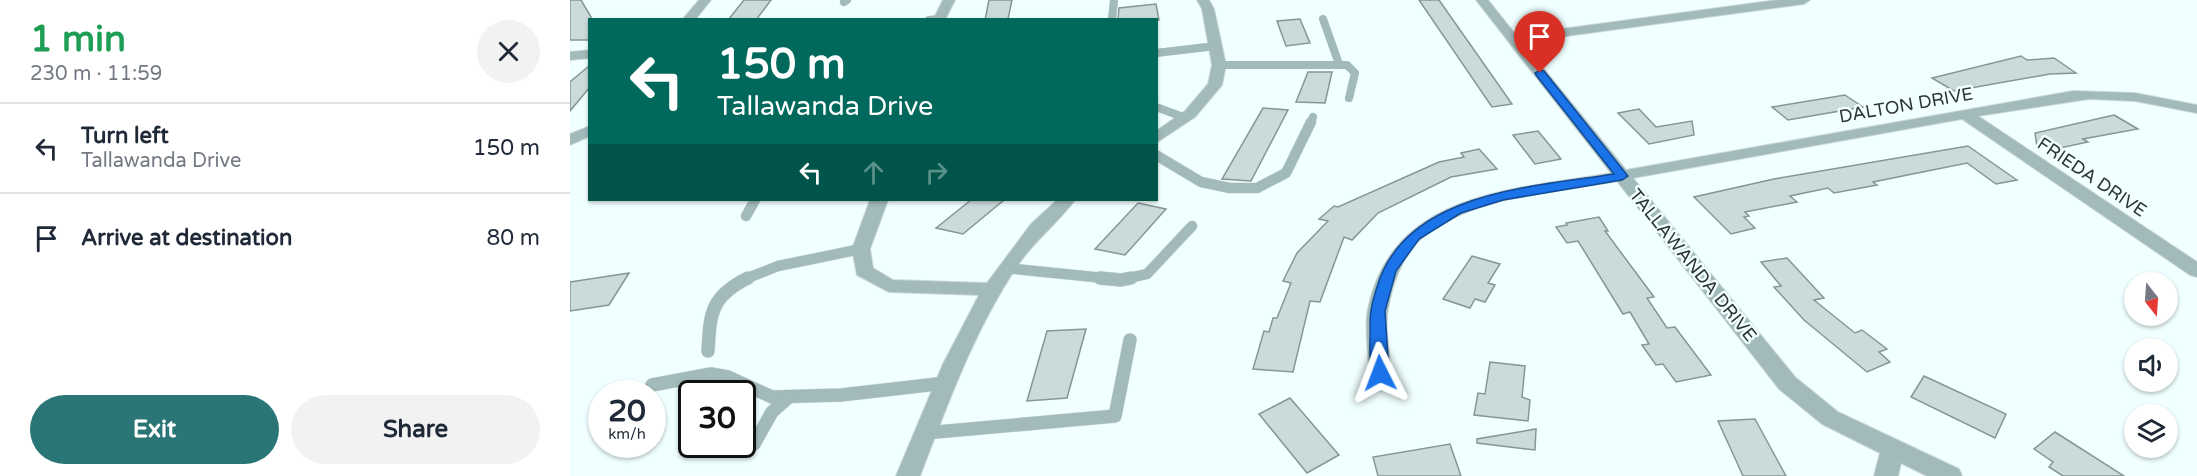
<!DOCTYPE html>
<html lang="en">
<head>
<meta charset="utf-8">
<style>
  :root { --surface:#fff; --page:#f2f2f3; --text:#1f2937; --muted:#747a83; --line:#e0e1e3; --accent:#2a7575 }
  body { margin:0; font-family:"Varela Round",sans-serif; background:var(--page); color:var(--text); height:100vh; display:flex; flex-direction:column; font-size:22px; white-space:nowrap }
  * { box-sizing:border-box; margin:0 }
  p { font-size:20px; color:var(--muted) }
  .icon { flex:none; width:33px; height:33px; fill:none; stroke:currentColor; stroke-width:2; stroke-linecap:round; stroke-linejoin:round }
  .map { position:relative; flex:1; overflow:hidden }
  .side { display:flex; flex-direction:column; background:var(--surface); width:570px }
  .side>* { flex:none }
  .guide { position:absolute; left:18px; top:18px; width:570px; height:183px; border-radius:0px; box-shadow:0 2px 4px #0004; background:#00695c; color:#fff; overflow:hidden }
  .needle { width:39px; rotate:163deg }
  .controls { position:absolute; left:1554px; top:272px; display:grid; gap:12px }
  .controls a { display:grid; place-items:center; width:54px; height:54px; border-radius:50%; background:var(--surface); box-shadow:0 2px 4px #0004; font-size:30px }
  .speed { position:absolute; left:18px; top:380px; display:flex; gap:12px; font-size:30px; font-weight:700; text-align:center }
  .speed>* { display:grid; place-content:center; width:78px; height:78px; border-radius:50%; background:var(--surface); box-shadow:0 2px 4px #0004; line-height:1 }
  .speed small { font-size:15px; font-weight:400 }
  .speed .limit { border:3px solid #111; border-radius:9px; background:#fff; color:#111 }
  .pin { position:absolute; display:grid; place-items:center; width:51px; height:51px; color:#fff; margin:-62px -26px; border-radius:50% 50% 50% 0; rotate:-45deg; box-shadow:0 0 6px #0007 }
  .pin .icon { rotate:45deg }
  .me { position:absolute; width:66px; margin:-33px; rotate:357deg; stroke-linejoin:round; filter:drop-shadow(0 0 4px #0008) }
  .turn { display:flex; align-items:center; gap:21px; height:126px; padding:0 30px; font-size:27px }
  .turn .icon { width:78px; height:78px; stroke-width:2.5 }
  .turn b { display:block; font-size:42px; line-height:51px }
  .lanes { display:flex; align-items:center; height:57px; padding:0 30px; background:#0003; justify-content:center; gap:30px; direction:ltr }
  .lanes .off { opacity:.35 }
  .round { display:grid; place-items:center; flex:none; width:63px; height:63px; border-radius:32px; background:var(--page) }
  .headline { display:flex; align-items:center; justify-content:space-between; height:102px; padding:0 30px }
  h1 { font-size:36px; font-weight:700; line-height:45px; color:#1e9e55 }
  .cta { display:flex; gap:12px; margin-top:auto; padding:12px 30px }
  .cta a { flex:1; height:69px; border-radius:36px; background:var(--accent); color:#fff; font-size:24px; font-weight:700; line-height:69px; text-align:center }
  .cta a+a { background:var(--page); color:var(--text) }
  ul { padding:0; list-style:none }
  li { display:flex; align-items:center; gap:18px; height:90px; padding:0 30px; border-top:2px solid var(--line) }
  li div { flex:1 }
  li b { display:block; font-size:22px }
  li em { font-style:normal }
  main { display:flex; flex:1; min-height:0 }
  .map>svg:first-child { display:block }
  .building { fill:#cbdada; stroke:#879595; stroke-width:1.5 }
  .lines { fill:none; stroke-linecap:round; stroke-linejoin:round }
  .lane-far2-casing { stroke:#cddada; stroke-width:8 }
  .lane-far1-casing { stroke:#cddada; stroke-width:11 }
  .lane-casing { stroke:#cddada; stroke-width:14 }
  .street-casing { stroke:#cddada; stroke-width:2 }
  .lane-far2 { stroke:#a2baba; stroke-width:8 }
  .lane-far1 { stroke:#a2baba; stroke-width:10 }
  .lane { stroke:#a2baba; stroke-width:13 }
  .street { fill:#a2baba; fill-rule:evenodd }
  .route { fill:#1a73e8; stroke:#114b97; stroke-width:1.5 }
  .labels { text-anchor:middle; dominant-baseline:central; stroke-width:5; stroke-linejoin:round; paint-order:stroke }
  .street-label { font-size:18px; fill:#2e3333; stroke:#f0ffff }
</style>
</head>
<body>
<main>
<section class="side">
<div class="headline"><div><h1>1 min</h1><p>230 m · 11:59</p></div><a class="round"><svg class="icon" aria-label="close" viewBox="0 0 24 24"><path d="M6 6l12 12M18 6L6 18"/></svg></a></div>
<ul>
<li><svg class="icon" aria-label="left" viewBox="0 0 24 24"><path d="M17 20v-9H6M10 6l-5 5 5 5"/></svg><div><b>Turn left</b><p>Tallawanda Drive</p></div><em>150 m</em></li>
<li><svg class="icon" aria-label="arrive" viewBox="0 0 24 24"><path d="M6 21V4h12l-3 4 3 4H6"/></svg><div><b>Arrive at destination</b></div><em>80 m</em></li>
</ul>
<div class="cta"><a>Exit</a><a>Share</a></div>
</section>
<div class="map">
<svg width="1627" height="476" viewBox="0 0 1627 476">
  <rect width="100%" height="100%" fill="#f0ffff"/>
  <g class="building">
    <polygon points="0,0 11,0 21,17 20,40 0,40"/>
    <polygon points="174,0 201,0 186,20 158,20"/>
    <polygon points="419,0 442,0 438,19 415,20"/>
    <polygon points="849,0 869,0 942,104 922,107"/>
    <polygon points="586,4 589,20 548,20 549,8"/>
    <polygon points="730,19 740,43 716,46 707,21"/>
    <polygon points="1451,56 1457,60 1484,58 1506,73 1480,74 1384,91 1362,78"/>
    <polygon points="20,65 20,87 0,111 0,82"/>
    <polygon points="738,72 762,72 755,103 726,102"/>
    <polygon points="1275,95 1293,107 1218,120 1202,107"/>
    <polygon points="693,108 718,110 681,181 652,179"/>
    <polygon points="1069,109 1086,127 1122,121 1124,135 1079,144 1048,113"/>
    <polygon points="1544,115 1568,129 1513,139 1518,142 1490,148 1483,144 1467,147 1465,133"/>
    <polygon points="968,131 991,159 965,164 943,135"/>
    <polygon points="1398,146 1447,180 1426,184 1397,163 1303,182 1307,185 1264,193 1258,188 1220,196 1227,202 1175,212 1179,216 1174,217 1185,228 1161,234 1124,197 1204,179"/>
    <polygon points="909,149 927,169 881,177 808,213 782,240 774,237 750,302 740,301 723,372 683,369 694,331 699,332 703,318 707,318 721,283 713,281 727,253 758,221 749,219 764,206 768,207 869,162 894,157 891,153"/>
    <polygon points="401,200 434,200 393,234 366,228"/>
    <polygon points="568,203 596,209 555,255 525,249"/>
    <polygon points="1029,217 1038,231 1035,231 1084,297 1077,298 1097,328 1105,327 1141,375 1106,382 1093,364 1086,365 1072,345 1079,344 1060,312 1053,314 1008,241 997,243 986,227 997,225 996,223"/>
    <polygon points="902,256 930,264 918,283 925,285 915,302 905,299 900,308 873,299"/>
    <polygon points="1217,258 1254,298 1244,300 1285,333 1292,330 1317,349 1309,352 1320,362 1297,372 1234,320 1204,287 1211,286 1191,262"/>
    <polygon points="59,273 39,305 0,311 0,282"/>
    <polygon points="516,329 497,398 457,401 477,331"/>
    <polygon points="920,362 955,366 952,397 960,400 958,421 904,415 908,393 915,394"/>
    <polygon points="1354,376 1436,414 1425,438 1341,397"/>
    <polygon points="720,398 769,455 737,473 689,414"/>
    <polygon points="1185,419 1216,476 1173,476 1148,421"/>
    <polygon points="966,429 965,450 907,443 907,439"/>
    <polygon points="1485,432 1554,476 1493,476 1479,467 1483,462 1464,449"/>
    <polygon points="880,444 891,476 808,476 803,457"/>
  </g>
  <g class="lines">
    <g class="lane-far2-casing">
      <g id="lane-far2">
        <polyline points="274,2 277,0"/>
        <polyline points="753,19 769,64"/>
        <polyline points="359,20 369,19"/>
        <polyline points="542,20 544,0"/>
        <polyline points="586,53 646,46"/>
        <polyline points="649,65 777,65 785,73 779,98"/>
        <polyline points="586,107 616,118"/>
        <polyline points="740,124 743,117"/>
      </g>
    </g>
    <g class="lane-far1-casing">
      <g id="lane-far1">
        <polyline points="586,155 631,182 660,188 687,188 716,173 741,122"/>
        <polyline points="176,216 185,200"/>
        <polyline points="435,268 544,279"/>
        <polyline points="175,279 208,266 291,249"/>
        <polyline points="554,279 577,274 622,226"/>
      </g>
    </g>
    <g class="lane-casing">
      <g id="lane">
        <polyline points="530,278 551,280 561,278"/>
        <path d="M138,351C140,313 141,296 178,278"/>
        <polyline points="82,385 141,374 158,377 202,397 271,395 376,383"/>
        <polyline points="355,433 545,416 560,340"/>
        <polyline points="184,444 202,412 219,397"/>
      </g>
    </g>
    <g class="street-casing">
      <g id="street">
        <polygon points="129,0 141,0 125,20 112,20"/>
        <polygon points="373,0 385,0 375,20 363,20"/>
        <polygon points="627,0 639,0 644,9 656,65 652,85 625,117 586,143 586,131 615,111 638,84 642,65 632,9"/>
        <path d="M906,0H918L946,35L1207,0H1240L1234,4L952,42L1056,170L1503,91L1565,93L1627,105V113L1565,101L1519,99L1408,116L1627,262V277L1620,275L1392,119L1063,178L1225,377L1268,412L1389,469L1392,476H1357L1331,463L1328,476H1304L1310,453L1252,424L1209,389L1047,181C984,193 902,195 851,239C832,256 822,285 818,309C814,328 820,353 821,373L818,379L810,381L802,379L799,373C799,353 794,328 798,309C822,191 944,190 1041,173Z"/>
        <polygon points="20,50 20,58 0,60 0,52"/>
        <polygon points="20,126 20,136 0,145 0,134"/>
        <path d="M300,200H318L300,249L303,268L323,280L417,283L461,224L487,200H505C488,223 464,241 448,265C404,330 378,404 350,476H326L373,364L409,295L319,292L287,275L282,249Z"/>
      </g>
    </g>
    <use href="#lane-far2" class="lane-far2"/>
    <use href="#lane-far1" class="lane-far1"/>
    <use href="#lane" class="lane"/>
    <use href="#street" class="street"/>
  </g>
  <path class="route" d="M970,70L974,71L1058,176L1052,180L933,200L891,213L849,239L826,271L815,311L819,373L810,379L805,377C797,364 801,338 800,323C800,310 803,300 807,287C835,192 962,187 1044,174L966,75L965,73Z"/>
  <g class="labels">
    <g class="street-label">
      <text transform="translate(1336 105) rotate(-10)">DALTON DRIVE</text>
      <text transform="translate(1522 177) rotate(34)">FRIEDA DRIVE</text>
      <text transform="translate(1123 265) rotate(51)">TALLAWANDA DRIVE</text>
    </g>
  </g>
</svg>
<div class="controls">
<a><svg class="needle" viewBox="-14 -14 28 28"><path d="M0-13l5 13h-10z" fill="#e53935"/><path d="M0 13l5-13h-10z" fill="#747a83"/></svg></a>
<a><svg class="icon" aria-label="sound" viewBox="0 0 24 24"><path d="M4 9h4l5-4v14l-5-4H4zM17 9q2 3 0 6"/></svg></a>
<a><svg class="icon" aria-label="layers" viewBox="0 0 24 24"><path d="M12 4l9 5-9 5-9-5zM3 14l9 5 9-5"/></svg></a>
</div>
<div class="speed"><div>20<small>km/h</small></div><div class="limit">30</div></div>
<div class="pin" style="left:970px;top:73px;background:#d93025"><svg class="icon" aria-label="arrive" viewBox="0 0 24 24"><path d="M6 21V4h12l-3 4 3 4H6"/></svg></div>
<svg class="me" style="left:810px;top:373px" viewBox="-20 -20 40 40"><path d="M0-17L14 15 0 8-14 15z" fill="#1a73e8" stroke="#fff" stroke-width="4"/></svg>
<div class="guide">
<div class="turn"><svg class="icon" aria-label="left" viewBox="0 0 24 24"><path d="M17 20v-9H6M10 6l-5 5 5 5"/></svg><div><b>150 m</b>Tallawanda Drive</div></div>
<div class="lanes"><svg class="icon" aria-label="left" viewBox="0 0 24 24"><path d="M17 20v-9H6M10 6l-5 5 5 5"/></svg><svg class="icon off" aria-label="ahead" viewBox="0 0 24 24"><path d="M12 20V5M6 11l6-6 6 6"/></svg><svg class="icon off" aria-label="right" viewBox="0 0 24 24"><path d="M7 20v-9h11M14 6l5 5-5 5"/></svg></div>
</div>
</div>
</main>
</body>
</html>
